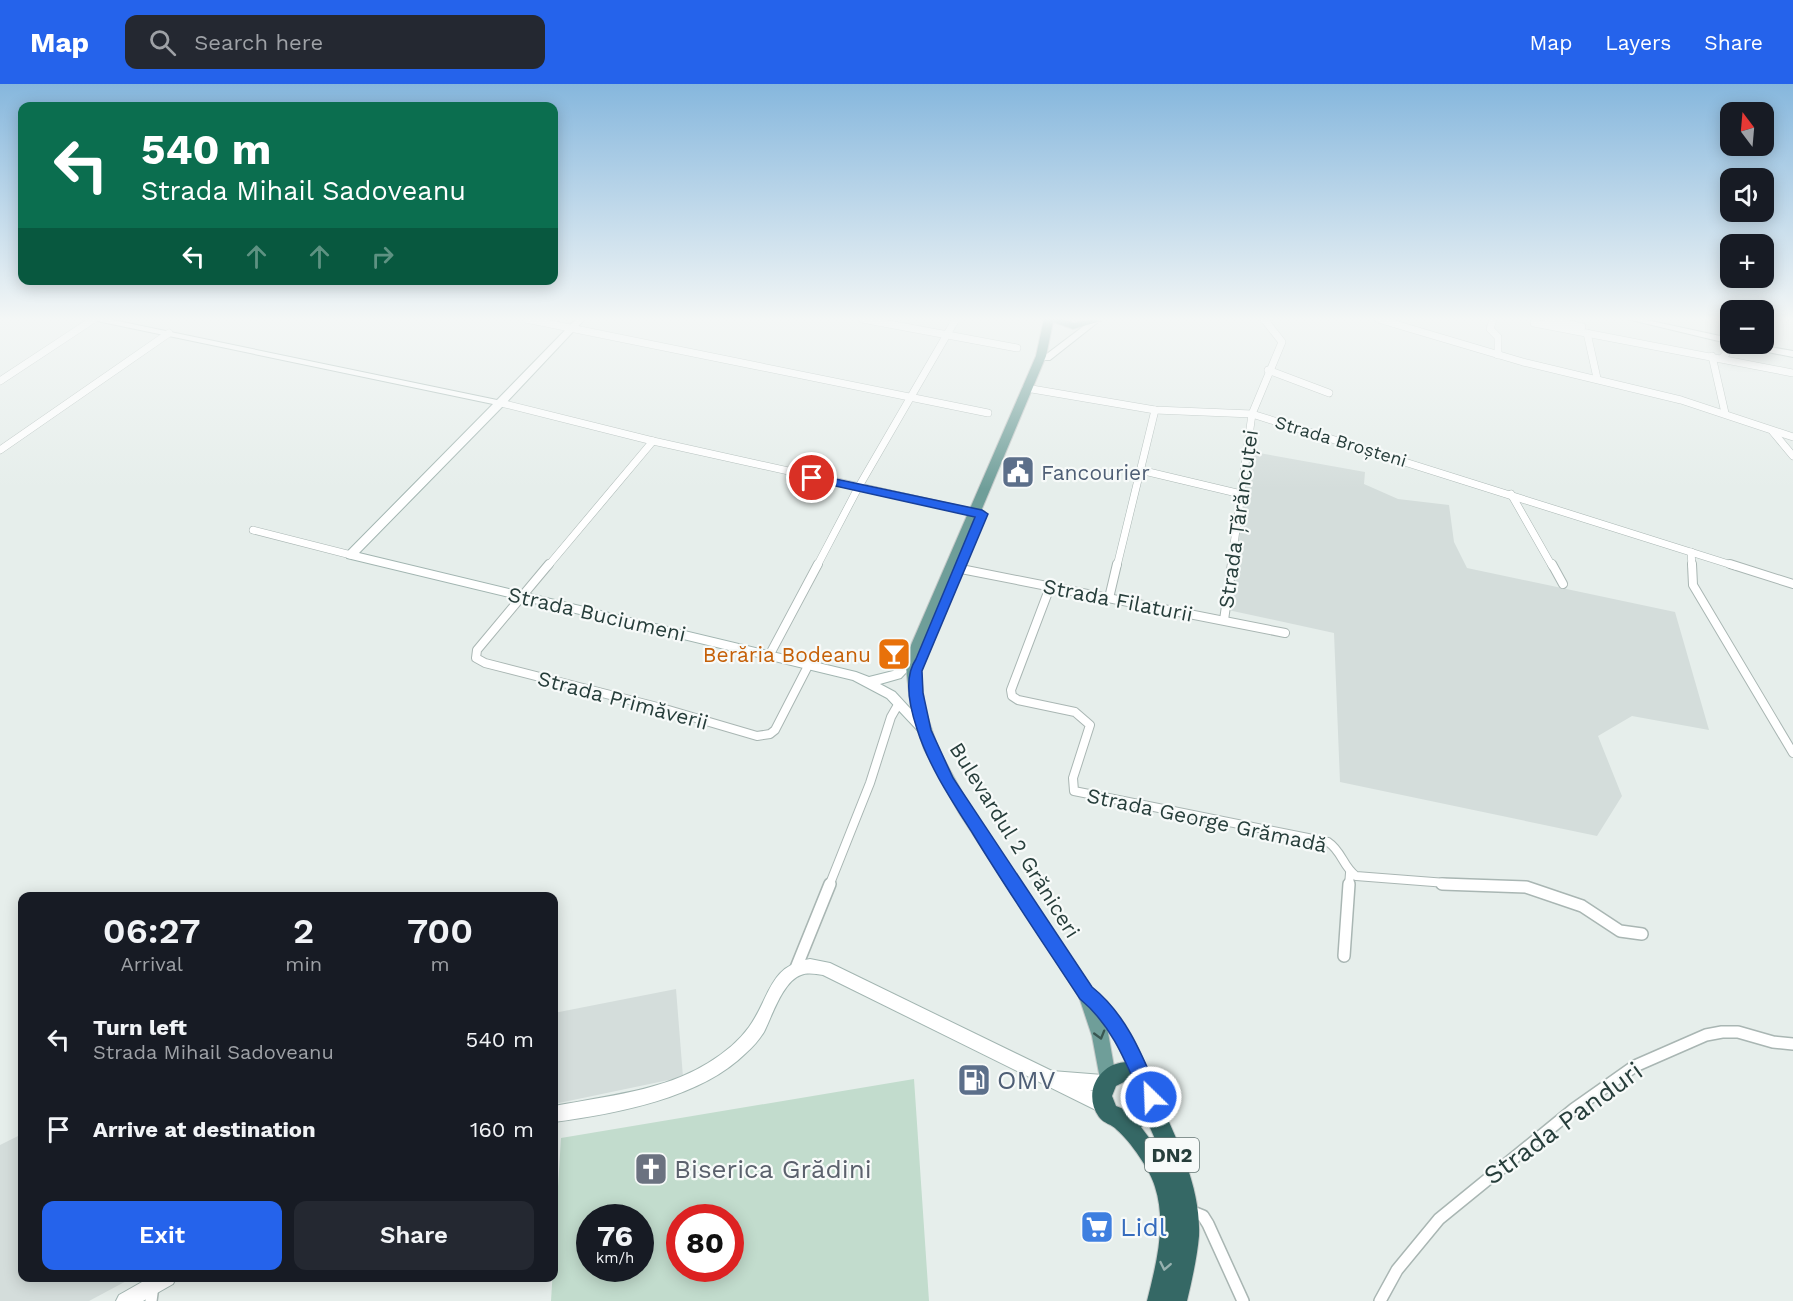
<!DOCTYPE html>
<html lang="en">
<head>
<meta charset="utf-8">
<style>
  :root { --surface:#171b24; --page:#242831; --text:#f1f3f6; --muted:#9ea1a6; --accent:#2563eb }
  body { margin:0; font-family:"Work Sans",sans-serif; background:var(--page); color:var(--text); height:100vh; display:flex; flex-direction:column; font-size:22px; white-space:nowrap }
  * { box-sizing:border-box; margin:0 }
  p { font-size:20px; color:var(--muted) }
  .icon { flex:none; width:33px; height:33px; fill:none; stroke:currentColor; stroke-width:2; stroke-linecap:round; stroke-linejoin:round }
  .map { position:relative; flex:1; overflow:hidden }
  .panel { position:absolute; left:18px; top:808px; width:540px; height:390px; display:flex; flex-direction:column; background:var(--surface); border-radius:12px; box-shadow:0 3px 15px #0003 }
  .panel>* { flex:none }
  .top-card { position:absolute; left:18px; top:18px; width:540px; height:183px; border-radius:12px; box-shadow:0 3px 15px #0003; background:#0b6e4f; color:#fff; overflow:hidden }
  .needle { width:39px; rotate:344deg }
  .tools { position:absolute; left:1720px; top:18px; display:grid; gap:12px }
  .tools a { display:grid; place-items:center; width:54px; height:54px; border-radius:12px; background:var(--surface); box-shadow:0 3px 15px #0003; font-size:30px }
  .speed { position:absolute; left:576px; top:1120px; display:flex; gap:12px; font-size:30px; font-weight:700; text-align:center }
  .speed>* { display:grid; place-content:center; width:78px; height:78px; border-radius:50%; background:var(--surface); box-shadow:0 3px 15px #0003; line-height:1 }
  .speed small { font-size:15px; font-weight:400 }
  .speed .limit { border:9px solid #d22; background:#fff; color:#111 }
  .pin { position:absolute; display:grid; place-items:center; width:51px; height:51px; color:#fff; margin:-26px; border:3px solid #fff; border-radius:50%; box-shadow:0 2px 6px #0007 }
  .me { position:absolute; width:66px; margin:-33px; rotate:336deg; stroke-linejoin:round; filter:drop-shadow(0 0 4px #0008) }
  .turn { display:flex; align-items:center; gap:21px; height:126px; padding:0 24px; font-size:27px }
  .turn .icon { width:78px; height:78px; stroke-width:2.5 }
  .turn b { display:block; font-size:42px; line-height:51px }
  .lanes { display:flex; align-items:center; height:57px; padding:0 24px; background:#0003; justify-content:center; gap:30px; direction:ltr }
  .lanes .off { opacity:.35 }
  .eta { display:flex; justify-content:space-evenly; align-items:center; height:102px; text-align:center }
  .eta b { font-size:36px; font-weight:600; line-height:42px }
  .button { display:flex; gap:12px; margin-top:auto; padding:12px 24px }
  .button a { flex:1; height:69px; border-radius:12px; background:var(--accent); color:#fff; font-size:24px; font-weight:600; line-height:69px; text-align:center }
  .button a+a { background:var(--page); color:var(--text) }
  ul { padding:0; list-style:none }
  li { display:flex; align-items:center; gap:18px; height:90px; padding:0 24px }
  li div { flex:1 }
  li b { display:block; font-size:22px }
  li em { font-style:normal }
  header { display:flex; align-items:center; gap:36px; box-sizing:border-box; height:84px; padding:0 30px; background:var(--accent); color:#fff }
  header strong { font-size:28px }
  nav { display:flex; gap:33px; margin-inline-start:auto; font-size:21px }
  .search { width:420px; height:54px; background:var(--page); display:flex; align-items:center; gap:15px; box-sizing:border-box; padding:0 21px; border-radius:12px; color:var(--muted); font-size:22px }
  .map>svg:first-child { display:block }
  .built { fill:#d4dddb }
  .green { fill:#c2dccd; fill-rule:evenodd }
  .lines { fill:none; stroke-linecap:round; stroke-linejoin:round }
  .street-far2-casing { stroke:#a9b6b3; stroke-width:8 }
  .street-far1-casing { stroke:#a9b6b3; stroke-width:10 }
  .street-casing { stroke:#a9b6b3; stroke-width:14 }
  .secondary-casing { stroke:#a2b5b1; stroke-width:2 }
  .primary-casing { stroke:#c3c9c8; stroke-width:2 }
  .highway-casing { stroke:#c3c9c8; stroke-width:2 }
  .street-far2 { stroke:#fff; stroke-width:7 }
  .street-far1 { stroke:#fff; stroke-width:8 }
  .street { stroke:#fff; stroke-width:11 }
  .secondary { fill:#fff; fill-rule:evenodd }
  .primary { fill:#6f9e99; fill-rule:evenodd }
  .highway { fill:#356865; fill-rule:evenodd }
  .oneway { stroke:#395652 }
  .oneway2 { stroke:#96b1af }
  .route { fill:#2563eb; stroke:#184099; stroke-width:1.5 }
  .labels { text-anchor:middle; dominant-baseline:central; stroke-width:4.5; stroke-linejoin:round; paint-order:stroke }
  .far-street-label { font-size:18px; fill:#273e3b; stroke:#f7faf9 }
  .shield { fill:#f7faf9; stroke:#657674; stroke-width:1.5 }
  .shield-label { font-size:20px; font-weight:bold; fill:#273e3b }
  .service-label { font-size:21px; fill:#4e5e75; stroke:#f7faf9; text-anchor:start }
  .street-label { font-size:21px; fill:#273e3b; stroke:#f7faf9 }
  .food-label { font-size:21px; fill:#c56008; stroke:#f7faf9; text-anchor:end }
  .near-service-label { font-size:26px; fill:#4e5e75; stroke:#f7faf9; text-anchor:start }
  .near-street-label { font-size:26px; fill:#273e3b; stroke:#f7faf9 }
  .near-worship-label { font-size:26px; fill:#5b616d; stroke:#f7faf9; text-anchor:start }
  .near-shop-label { font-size:26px; fill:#366cbe; stroke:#f7faf9; text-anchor:start }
</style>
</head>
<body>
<header>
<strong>Map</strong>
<div class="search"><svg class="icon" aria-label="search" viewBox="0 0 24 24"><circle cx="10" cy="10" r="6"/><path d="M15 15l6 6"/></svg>Search here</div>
<nav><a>Map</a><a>Layers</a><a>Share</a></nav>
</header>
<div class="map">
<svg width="1793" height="1217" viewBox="0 0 1793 1217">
  <rect width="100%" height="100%" fill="#e6eeeb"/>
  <g class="built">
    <polygon points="1248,367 1365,388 1364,400 1398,415 1449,421 1454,458 1467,484 1675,528 1709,646 1632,632 1598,652 1622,712 1597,752 1340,698 1334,549 1228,526"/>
    <polygon points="676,905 683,993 554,1020 554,929"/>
    <polygon points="22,1050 22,1194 132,1194 89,1217 0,1217 0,1061"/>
  </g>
  <path class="green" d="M914,995L929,1217H551L561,1054ZM590,1134H640V1185H590ZM680,1134H730V1185H680Z"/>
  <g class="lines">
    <g class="street-far2-casing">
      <g id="street-far2">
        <polyline points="526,235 988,329"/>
        <polyline points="862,235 1017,264"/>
        <polyline points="1378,235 1523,278 1681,316 1793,353"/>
        <polyline points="1493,235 1490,245 1498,253 1498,271"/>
        <polyline points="1548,235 1582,243"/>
        <polyline points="1534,239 1793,289"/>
        <polyline points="1587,249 1597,294"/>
        <polyline points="1712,272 1725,329"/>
        <polyline points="1722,274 1726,270 1725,256"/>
        <polyline points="1268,286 1329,309"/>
        <polyline points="0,297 94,235"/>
        <polyline points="1026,304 1155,326 1252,330 1735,482"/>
        <polyline points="501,319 653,357 982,430"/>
        <polyline points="1773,348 1793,372"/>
        <polyline points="0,366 169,249"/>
        <polyline points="1140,386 1241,410"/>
        <polyline points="1511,410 1552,482"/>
        <polyline points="253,446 351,471"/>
        <polyline points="1691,468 1692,482"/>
        <polyline points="548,482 653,357"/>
        <polyline points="817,482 858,404 956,235"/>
        <polyline points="1117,482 1155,326"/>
        <polyline points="1231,482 1252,330 1282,258 1264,235"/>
      </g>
    </g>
    <g class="street-far1-casing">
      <g id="street-far1">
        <polyline points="549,480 477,566 476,574 485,579 665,625 757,652 770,650 775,646 809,580"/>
        <polyline points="1552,480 1563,500"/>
        <polyline points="1692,480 1693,501 1793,669"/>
        <polyline points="1730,480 1793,500"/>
        <polyline points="951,483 1285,549"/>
        <path d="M1050,503L1011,606L1012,612L1018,616L1075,628L1090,641L1073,694L1074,707L1328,758C1342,767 1343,783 1356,792L1485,802"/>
        <polyline points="1109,514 1117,480"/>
        <polyline points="1224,536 1232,480"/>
        <polyline points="770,570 818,480"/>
        <polyline points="829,802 870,699 891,633 899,619"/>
        <polyline points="1349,802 1350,789"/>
      </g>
    </g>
    <g class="street-casing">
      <g id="street">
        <polyline points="1442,800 1526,803 1582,822 1620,847 1642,850"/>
        <polyline points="1344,872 1349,800"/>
        <polyline points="796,884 830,800"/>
        <polyline points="1188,1126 1203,1132 1208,1140 1243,1217"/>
        <polyline points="151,1217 153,1202"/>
        <polyline points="1380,1217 1397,1186 1439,1135 1574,1025 1635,982 1706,951 1722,948 1738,948 1773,958 1793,960"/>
      </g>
    </g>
    <g class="secondary-casing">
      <g id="secondary">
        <polygon points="93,235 108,235 497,316 576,235 585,235 504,321 359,469 856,588 869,593 893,587 908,572 916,572 918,575 916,578 901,594 880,600 895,608 930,646 928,649 920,649 887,614 853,596 347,474 346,471 347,468 493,320 97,237"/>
        <polygon points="1093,235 1102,235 1050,276 1044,276 1044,272"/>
        <polygon points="1627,235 1642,235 1720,252 1719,235 1727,235 1731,260"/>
        <polygon points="1739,260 1753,260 1793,267 1793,273 1743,263"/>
        <path d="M810,875L830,879L1052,987L1103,991L1109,993L1111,999L1109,1005L1103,1007L1090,1006L1112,1016L1114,1022L1112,1028L1106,1030L1100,1028L823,891C816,890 808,888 801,891C783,897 772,932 764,948C759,956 753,963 746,969C701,1014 615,1030 554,1038V1022C606,1012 663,1007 708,979C723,970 739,957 749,943C770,914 769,881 810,875Z"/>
        <polygon points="149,1194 176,1194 173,1200 143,1217 116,1217 119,1211"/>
      </g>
    </g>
    <g class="primary-casing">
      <path id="primary" d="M1044,235H1063L1074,239L1093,235L1101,237L1073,245L1053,238L1046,272L919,575L925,625L938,664L969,721L1092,904C1122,927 1138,961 1151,995L1148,1001L1142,1004L1136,1001L1120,966L1107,943L1116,994L1113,1000L1107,1003L1101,1000L1092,952L1079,913L959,729L924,665L911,625L905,575L1036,272Z"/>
    </g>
    <g class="highway-casing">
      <path id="highway" d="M1128,978C1148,982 1163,997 1160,1018C1179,1060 1201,1105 1199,1152C1197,1174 1192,1196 1187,1217H1147C1156,1181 1167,1140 1155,1103C1151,1087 1130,1057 1117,1046C1112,1040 1104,1040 1099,1033C1082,1009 1099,978 1128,978ZM1126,997L1136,1002L1140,1012L1136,1022L1126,1026L1116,1022L1112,1012L1116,1002ZM1148,1039L1162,1071L1141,1043Z"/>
    </g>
    <use href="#street-far2" class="street-far2"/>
    <use href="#street-far1" class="street-far1"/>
    <use href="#street" class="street"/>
    <use href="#secondary" class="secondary"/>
    <use href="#primary" class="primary"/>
    <use href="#highway" class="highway"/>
  </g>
  <defs><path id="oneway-chevron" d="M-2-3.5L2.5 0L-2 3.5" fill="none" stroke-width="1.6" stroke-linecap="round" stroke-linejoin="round" transform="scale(1.5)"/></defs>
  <use class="oneway" href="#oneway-chevron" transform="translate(1100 951) rotate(74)"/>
  <use class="oneway2" href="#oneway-chevron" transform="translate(1165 1182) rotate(101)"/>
  <linearGradient id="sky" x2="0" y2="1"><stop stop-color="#86b7dd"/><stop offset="0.58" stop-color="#f4f7f6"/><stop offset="1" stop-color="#f4f7f6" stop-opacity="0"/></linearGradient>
  <rect width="1793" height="405" fill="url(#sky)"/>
  <path class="route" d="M812,390L982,426L988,430L922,587L923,609L931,646L953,694L1092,903C1127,931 1143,973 1160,1013L1157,1020L1151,1022L1144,1020C1127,981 1113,942 1080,915C1044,860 1007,806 973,750C952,717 929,683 917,645C910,624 903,594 916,575L975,433L808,396V391Z"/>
  <defs>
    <g id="civic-square" transform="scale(1.725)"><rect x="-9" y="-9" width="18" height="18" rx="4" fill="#5c6f8a" stroke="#f7faf9"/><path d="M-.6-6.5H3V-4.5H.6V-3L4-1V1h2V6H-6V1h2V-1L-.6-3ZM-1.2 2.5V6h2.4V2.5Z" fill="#fff"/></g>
    <g id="bar-square" transform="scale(1.725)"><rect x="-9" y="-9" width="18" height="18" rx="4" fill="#e8710a" stroke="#f7faf9"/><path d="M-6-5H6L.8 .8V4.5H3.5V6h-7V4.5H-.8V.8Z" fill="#fff"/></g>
    <g id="fuel-square" transform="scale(1.725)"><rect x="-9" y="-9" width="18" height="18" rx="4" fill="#5c6f8a" stroke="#f7faf9"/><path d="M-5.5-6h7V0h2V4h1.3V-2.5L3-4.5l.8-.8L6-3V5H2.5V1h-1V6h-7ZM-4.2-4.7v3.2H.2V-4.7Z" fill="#fff"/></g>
    <g id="church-square" transform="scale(1.725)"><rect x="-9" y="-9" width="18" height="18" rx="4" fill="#6b7280" stroke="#f7faf9"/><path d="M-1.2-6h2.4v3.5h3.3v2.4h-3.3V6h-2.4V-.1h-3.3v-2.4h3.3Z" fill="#fff"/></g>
    <g id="supermarket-square" transform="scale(1.725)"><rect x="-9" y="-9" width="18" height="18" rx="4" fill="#3f7fe0" stroke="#f7faf9"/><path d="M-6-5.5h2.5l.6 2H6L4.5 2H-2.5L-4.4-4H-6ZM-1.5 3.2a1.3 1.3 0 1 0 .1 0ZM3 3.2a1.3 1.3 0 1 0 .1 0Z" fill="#fff"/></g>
  </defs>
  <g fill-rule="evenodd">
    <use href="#civic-square" x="1018" y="388"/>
    <use href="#bar-square" x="894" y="570"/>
    <use href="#fuel-square" x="974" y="996"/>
    <use href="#church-square" x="651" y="1085"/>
    <use href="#supermarket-square" x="1097" y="1143"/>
  </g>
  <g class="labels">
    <g class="far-street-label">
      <text transform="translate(1341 357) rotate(17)">Strada Broșteni</text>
    </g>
    <rect class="shield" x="1145" y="1054" width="54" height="34" rx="4.5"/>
    <g class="shield-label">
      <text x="1172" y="1071">DN2</text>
    </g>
    <g class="service-label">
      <text x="1041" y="388">Fancourier</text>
    </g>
    <g class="street-label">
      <text transform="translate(1238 435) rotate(-82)">Strada Țărăncuței</text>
      <text transform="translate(1118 516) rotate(11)">Strada Filaturii</text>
      <text transform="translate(597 530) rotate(13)">Strada Buciumeni</text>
      <text transform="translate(623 616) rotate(15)">Strada Primăverii</text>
      <text transform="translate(1207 736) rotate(12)">Strada George Grămadă</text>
      <text transform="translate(1015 756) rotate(58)">Bulevardul 2 Grăniceri</text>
    </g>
    <g class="food-label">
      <text x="871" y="570">Berăria Bodeanu</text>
    </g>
    <g class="near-service-label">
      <text x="997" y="996">OMV</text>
    </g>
    <g class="near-street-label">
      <text transform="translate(1563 1039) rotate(-36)">Strada Panduri</text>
    </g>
    <g class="near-worship-label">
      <text x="674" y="1085">Biserica Grădini</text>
    </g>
    <g class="near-shop-label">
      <text x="1120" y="1143">Lidl</text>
    </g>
  </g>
</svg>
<div class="tools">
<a><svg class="needle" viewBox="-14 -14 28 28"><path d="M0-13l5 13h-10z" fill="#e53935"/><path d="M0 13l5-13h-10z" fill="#9ea1a6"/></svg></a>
<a><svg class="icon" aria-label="sound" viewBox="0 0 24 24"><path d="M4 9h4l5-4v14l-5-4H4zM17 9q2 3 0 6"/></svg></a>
<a>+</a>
<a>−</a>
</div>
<div class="speed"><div>76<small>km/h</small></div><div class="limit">80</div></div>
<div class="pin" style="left:812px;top:394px;background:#d93025"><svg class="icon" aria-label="arrive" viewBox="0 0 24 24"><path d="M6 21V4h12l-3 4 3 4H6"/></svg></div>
<svg class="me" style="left:1151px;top:1013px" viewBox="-20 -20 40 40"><circle r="17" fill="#2563eb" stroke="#fff" stroke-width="3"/><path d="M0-11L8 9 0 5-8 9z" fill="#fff"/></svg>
<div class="top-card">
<div class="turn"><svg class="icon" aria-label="left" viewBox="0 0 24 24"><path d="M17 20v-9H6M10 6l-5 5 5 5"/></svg><div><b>540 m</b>Strada Mihail Sadoveanu</div></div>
<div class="lanes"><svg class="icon" aria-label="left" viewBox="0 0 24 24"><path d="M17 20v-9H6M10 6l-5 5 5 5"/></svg><svg class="icon off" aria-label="ahead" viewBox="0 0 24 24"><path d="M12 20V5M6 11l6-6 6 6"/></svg><svg class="icon off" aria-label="ahead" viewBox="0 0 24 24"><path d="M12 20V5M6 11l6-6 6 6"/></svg><svg class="icon off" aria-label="right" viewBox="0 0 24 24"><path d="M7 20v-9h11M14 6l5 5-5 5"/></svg></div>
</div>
<section class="panel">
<div class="eta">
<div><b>06:27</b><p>Arrival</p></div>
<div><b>2</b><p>min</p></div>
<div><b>700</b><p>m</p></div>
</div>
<ul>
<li><svg class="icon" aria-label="left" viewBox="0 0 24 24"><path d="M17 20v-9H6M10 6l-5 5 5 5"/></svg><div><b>Turn left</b><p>Strada Mihail Sadoveanu</p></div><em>540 m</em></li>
<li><svg class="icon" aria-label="arrive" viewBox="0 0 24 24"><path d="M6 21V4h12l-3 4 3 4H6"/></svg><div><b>Arrive at destination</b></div><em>160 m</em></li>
</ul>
<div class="button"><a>Exit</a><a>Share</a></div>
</section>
</div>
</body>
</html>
